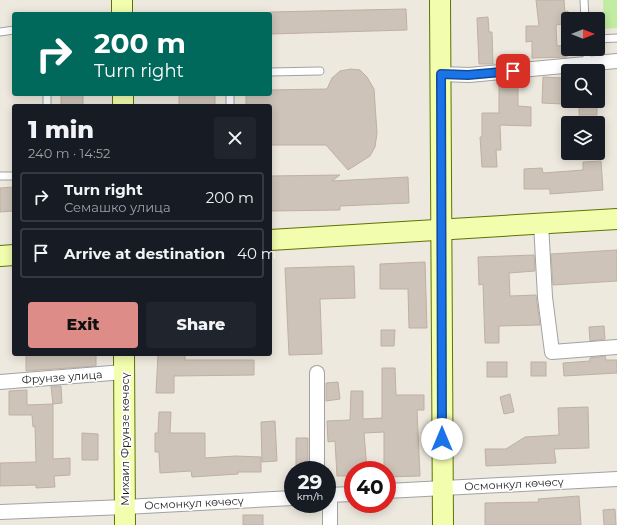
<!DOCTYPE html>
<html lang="en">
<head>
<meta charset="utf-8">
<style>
  :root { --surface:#171b24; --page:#20242c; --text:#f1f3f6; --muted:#9ea1a6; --line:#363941; --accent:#dd8c87 }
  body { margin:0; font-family:Montserrat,sans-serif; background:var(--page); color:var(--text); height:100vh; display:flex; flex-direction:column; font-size:15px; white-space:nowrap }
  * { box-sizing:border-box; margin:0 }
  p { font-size:13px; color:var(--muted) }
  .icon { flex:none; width:22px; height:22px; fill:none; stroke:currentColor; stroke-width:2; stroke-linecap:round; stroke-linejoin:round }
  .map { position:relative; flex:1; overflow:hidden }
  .sheet { position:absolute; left:12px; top:104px; width:260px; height:252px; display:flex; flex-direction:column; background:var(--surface); border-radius:4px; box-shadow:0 2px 10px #0003 }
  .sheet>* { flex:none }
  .hud { position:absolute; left:12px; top:12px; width:260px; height:84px; border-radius:4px; box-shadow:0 2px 10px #0003; background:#00695c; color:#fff; overflow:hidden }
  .needle { width:26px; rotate:90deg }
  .fabs { position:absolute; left:561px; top:12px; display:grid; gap:8px }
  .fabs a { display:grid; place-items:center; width:44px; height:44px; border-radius:4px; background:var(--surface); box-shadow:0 2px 10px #0003; font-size:20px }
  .speed { position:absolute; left:284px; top:461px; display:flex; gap:8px; font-size:20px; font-weight:700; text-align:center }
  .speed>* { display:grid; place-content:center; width:52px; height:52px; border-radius:50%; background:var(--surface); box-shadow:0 2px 10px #0003; line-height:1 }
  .speed small { font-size:10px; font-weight:400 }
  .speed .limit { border:6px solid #d22; background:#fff; color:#111 }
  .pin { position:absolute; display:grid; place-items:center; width:34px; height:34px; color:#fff; margin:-17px; border-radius:8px; box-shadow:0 2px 6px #0006 }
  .me { position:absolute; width:44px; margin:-22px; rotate:0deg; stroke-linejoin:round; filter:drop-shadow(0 0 3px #0008) }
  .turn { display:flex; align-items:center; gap:14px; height:84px; padding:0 16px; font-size:18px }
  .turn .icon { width:52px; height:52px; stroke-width:2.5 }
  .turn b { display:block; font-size:28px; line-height:34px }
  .round { display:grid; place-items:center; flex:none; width:42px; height:42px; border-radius:4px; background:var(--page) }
  .overview { display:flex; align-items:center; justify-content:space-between; height:68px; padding:0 16px }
  h1 { font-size:24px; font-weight:800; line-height:30px }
  .action { display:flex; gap:8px; margin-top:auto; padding:8px 16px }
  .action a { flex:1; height:46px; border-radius:4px; background:var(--accent); color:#111; font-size:16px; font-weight:800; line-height:46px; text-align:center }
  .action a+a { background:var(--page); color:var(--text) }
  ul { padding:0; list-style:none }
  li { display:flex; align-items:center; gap:12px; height:50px; margin:0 8px 6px; padding:0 8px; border:2px solid var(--line); border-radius:4px }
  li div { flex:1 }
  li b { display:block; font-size:15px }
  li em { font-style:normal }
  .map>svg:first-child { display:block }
  .grass { fill:#c1eca1 }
  .building { fill:#cdc3b8; stroke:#bfb0a1 }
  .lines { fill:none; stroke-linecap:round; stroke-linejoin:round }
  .lane-casing { stroke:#a2a2a2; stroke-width:9 }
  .street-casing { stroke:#a2a2a2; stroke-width:16 }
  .secondary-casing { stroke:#5f7300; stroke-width:22 }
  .lane { stroke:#fff; stroke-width:7 }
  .street { stroke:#fff; stroke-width:14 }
  .secondary { stroke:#f3fdae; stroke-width:20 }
  .route-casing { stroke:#114b97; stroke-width:10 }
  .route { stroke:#1a73e8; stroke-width:7 }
  .labels { text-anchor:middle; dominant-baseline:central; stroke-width:3.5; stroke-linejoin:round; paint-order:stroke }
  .street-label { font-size:11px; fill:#1b1b1b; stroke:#fff }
</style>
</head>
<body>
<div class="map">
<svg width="617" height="525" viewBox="0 0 617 525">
  <rect width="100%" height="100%" fill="#ede9df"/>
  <polygon class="grass" points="603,0 617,0 617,28 604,29"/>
  <g class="building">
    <polygon points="536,0 564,0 565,12 568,11 568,23 556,25 557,46 566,45 567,57 532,58 532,41 526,42 526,26 539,26"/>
    <polygon points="406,9 407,30 270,34 270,12"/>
    <polygon points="488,17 489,32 492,32 493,64 479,64 477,18"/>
    <polygon points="351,69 360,70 367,77 374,89 377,133 375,147 370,156 348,170 326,145 270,145 270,106 246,106 246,94 270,94 270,90 327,89 332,78 340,71"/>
    <polygon points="543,77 563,78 563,104 542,103"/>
    <polygon points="499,82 518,82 518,106 531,107 531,126 500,125 501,150 496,150 497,167 482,167 480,137 482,137 482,113 499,113"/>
    <rect x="61" y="94" width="22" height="12"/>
    <rect x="179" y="94" width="36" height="12"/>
    <rect x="579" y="101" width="18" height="14"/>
    <polygon points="601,161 603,190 550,194 550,189 524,189 524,169 542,168 543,173 583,170 583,162"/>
    <polygon points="340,175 332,181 408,177 409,203 340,206 340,210 270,211 270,176"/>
    <polygon points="14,187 14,211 0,212 0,188"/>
    <polygon points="617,250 617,281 553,285 551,254"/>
    <polygon points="534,255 535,271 509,273 510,296 536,295 540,325 499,326 499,343 485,343 483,284 479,285 478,257"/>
    <polygon points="425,262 427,328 409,328 408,289 380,289 380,264"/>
    <polygon points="354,266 355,298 320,299 322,354 289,355 285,268"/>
    <polygon points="604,326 605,339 590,341 589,327"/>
    <polygon points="381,330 395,330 394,346 381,346"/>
    <polygon points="26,354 96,354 96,366 26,371"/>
    <polygon points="158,354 185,354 185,360 254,360 254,375 174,376 174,393 156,393"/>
    <polygon points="605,356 606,360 617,360 617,373 564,376 563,363 590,361 590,358"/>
    <rect x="487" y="362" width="20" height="15"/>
    <rect x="531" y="362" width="15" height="14"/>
    <polygon points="382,368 395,368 396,395 424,395 424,410 417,410 420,476 387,477 387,470 384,470 384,432 364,433 367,470 353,470 348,472 348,476 337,476 335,441 328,442 327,421 350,420 351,391 363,391 363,419 382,418"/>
    <polygon points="338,382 340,399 326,401 326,383"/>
    <polygon points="51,386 61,386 62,403 53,404"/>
    <polygon points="27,390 27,405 53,404 53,459 70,458 70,475 54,476 55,487 36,488 36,485 0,486 0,463 36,462 35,426 33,427 32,415 9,415 9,391"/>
    <polygon points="510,394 514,412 504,414 500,397"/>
    <polygon points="588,407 589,448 554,449 556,463 486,466 485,449 506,449 525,437 559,435 558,408"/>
    <polygon points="159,412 171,412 170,433 205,433 205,458 236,456 261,457 261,472 238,472 238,474 192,477 191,471 160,473 159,452 155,452 155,433 158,433"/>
    <polygon points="275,421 277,461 262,462 261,422"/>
    <polygon points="82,433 98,434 98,460 82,460"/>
    <polygon points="296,438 308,438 308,467 296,468"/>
    <polygon points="579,496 581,525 485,525 485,503 539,502 538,499"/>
    <polygon points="615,509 616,525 604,525 603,510"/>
    <rect x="243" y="515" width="20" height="10"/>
  </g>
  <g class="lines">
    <g class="lane-casing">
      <g id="lane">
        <polyline points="584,0 585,19"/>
        <polyline points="0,32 14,30"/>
        <polyline points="598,39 617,38"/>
        <polyline points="587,49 587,64"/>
        <polyline points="270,72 320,71"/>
        <polyline points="47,94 47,106"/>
        <polyline points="230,94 230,106"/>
        <polyline points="0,176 14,176"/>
      </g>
    </g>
    <g class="street-casing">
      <g id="street">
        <polyline points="441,74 469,75 617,61"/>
        <polyline points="541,223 545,297 552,352 617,347"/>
        <polyline points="317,373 317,470"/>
        <polyline points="0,382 124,372"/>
        <polyline points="387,491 617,479"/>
        <polyline points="327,495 353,494"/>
        <polyline points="0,512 125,507 293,498"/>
        <polyline points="330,525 330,495"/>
      </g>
    </g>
    <g class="secondary-casing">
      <g id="secondary">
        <polyline points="122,0 122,14"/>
        <polyline points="440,0 443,525"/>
        <polyline points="123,94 123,106"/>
        <polyline points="270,240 617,219"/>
        <polyline points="0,256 14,255"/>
        <polyline points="124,354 125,525"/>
      </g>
    </g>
    <use href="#lane" class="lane"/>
    <use href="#street" class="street"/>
    <use href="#secondary" class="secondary"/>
  </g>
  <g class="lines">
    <g class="route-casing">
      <polyline id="route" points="442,439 441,74 468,75 513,71"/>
    </g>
    <use href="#route" class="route"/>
  </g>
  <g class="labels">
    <g class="street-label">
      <text transform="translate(62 377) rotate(-4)">Фрунзе улица</text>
      <text transform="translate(125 439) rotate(-90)">Михаил Фрунзе көчөсү</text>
      <text transform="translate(514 484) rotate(-3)">Осмонкул көчөсү</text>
      <text transform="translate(194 503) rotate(-3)">Осмонкул көчөсү</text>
    </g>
  </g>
</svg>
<div class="fabs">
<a><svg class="needle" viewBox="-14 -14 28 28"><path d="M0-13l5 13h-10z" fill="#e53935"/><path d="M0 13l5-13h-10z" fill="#9ea1a6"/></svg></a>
<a><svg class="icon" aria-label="search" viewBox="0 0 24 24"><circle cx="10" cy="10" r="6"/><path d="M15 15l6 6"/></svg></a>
<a><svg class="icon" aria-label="layers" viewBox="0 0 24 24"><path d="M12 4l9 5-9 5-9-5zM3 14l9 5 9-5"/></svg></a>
</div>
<div class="speed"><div>29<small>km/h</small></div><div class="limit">40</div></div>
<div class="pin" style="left:513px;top:71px;background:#d93025"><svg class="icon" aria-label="arrive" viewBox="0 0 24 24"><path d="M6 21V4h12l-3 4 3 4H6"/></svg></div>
<svg class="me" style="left:442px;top:439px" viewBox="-20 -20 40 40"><circle r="19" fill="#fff"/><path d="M0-13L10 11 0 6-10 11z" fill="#1a73e8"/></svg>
<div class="hud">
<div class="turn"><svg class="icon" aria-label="right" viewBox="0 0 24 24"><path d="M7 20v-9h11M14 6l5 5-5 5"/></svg><div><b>200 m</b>Turn right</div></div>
</div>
<section class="sheet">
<div class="overview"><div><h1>1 min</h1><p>240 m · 14:52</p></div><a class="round"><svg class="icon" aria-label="close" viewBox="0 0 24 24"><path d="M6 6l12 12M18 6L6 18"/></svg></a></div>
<ul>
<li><svg class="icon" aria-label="right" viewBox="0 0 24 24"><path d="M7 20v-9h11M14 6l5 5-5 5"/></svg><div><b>Turn right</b><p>Семашко улица</p></div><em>200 m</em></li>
<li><svg class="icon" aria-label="arrive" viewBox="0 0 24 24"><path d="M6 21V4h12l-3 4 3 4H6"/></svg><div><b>Arrive at destination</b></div><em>40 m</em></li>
</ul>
<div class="action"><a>Exit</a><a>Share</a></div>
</section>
</div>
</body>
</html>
